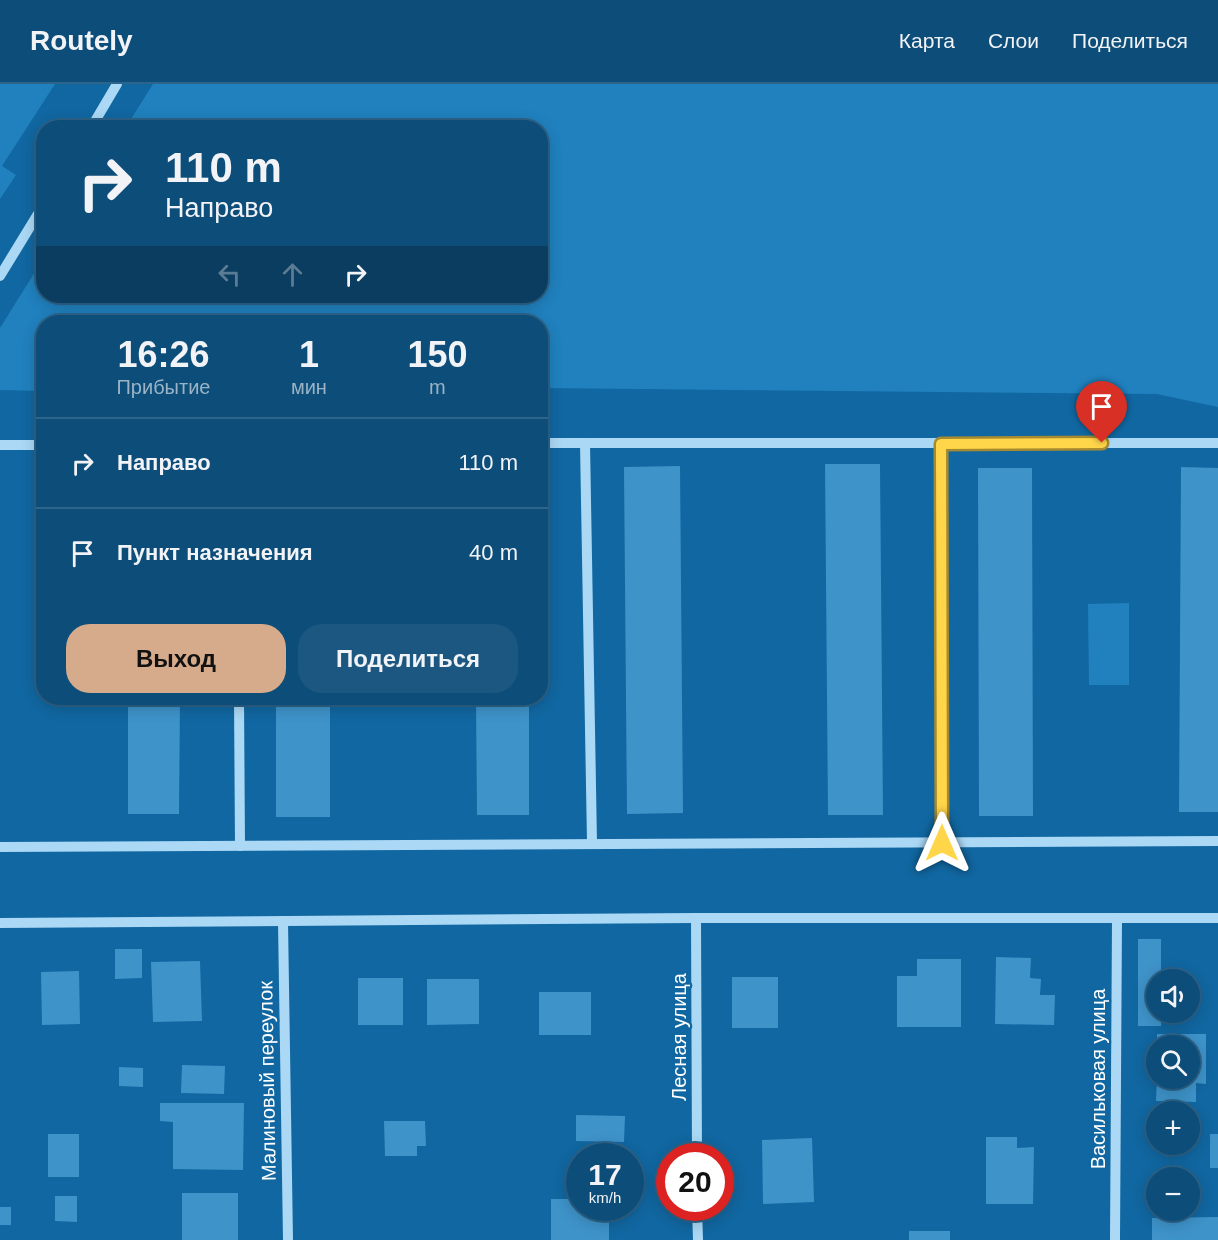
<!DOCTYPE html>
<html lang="ru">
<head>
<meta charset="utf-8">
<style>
  :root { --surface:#0d4d79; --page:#1b5780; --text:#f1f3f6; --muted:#9ab4c6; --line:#2d648a; --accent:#d6ab8b }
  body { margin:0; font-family:Helvetica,sans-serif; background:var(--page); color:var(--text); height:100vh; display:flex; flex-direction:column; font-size:22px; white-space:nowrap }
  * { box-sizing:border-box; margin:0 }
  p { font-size:20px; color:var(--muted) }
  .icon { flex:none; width:33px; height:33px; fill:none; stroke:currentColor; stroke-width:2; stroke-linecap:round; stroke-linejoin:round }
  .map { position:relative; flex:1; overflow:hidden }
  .drawer { position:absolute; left:36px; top:231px; width:512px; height:390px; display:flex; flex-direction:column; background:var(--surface); border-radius:24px; box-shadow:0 3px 15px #0003,0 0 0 2px var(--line) }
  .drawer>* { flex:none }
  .guide { position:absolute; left:36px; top:36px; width:512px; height:183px; border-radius:24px; box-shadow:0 3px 15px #0003,0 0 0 2px var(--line); background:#0d4d79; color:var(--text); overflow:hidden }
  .controls { position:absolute; left:1146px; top:885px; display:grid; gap:12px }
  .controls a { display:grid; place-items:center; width:54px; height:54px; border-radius:50%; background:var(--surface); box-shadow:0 3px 15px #0003,0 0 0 2px var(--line); font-size:30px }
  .speed { position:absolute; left:566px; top:1059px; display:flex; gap:12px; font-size:30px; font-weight:700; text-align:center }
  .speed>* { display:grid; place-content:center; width:78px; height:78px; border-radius:50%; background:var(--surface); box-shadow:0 3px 15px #0003,0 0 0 2px var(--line); line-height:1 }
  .speed small { font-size:15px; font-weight:400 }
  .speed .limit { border:9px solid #d22; background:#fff; color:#111 }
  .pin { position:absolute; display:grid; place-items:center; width:51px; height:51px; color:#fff; margin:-62px -26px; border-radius:50% 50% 50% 0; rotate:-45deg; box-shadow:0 0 6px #0007 }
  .pin .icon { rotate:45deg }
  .me { position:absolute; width:66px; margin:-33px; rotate:0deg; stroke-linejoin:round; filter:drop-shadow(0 0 4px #0008) }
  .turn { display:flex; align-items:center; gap:21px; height:126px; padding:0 30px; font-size:27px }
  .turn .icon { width:78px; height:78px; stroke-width:2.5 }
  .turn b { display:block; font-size:42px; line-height:51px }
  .lanes { display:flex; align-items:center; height:57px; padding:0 30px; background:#0003; justify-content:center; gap:30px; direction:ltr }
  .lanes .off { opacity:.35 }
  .eta { display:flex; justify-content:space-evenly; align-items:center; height:102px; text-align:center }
  .eta b { font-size:36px; font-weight:700; line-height:42px }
  .action { display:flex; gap:12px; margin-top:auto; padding:12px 30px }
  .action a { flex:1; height:69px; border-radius:24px; background:var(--accent); color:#111; font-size:24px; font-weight:700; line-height:69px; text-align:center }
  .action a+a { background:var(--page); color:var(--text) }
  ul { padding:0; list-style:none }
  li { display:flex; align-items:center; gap:18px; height:90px; padding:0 30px; border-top:2px solid var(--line) }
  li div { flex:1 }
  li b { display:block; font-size:22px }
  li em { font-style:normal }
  header { display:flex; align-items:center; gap:36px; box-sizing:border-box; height:84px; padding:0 30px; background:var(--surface); border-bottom:2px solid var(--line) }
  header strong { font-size:28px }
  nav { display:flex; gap:33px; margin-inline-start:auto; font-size:21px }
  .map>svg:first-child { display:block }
  .green { fill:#2081be }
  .building { fill:#3e93c9 }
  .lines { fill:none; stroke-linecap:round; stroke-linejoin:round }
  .minor { stroke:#aad8f5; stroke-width:10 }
  .route-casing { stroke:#a68a30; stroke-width:15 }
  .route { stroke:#ffd54a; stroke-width:10 }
  .labels { text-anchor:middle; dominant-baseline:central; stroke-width:4.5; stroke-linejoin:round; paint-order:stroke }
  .street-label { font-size:20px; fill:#fff; stroke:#1167a1 }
</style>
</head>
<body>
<header>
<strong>Routely</strong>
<nav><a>Карта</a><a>Слои</a><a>Поделиться</a></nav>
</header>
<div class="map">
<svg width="1218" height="1156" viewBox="0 0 1218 1156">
  <rect width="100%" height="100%" fill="#1167a1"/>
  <g class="green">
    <polygon points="0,0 55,0 2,82 16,91 0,115"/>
    <polygon points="153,0 1218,0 1218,323 1157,310 540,304 540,238 44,238 43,307 0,306 0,244 43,175 44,212 540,212 540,44 126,43"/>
    <polygon points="1129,519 1129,601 1089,601 1088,520"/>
  </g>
  <g class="building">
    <polygon points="825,380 880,380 883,731 828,731"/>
    <polygon points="680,382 683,729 627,730 624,383"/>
    <polygon points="1181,383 1218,384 1218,728 1179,728"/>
    <polygon points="978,384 1032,384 1033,732 979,732"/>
    <polygon points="128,614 180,614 179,730 128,730"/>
    <rect x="276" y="614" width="54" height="119"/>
    <polygon points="476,614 529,614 529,731 477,731"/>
    <polygon points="1138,855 1161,855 1161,896 1156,896 1156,928 1161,928 1161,942 1138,942"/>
    <polygon points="115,865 142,865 142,894 115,895"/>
    <polygon points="996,873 1031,874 1030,894 1041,895 1040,911 1055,911 1054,941 995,940"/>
    <polygon points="917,875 961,875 961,943 897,943 897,892 917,892"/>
    <polygon points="200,877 202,937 153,938 151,878"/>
    <polygon points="79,887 80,940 42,941 41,888"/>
    <rect x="732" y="893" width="46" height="51"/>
    <rect x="358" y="894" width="45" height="47"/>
    <polygon points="427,895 479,895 479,940 427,941"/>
    <rect x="539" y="908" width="52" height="43"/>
    <polygon points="1157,950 1206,950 1206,1000 1196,999 1196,1018 1156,1017 1157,994 1190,994 1190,962 1157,962"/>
    <polygon points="182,981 225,982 224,1010 181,1009"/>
    <polygon points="119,983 143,984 143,1003 119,1002"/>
    <polygon points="160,1019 244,1019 243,1086 173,1085 173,1038 160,1037"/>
    <polygon points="576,1031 625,1032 624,1058 576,1057"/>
    <polygon points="384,1037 425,1037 426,1062 417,1062 417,1072 385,1072"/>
    <rect x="48" y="1050" width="31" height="43"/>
    <rect x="1210" y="1050" width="8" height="34"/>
    <polygon points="986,1053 1017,1053 1017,1064 1034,1063 1033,1120 986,1120"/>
    <polygon points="812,1054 814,1118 763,1120 762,1056"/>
    <rect x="182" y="1109" width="56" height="47"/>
    <polygon points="55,1112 77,1112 77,1138 55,1137"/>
    <polygon points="551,1115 579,1115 579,1124 609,1124 609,1156 551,1156"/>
    <rect x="0" y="1123" width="11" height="18"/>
    <polygon points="1218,1133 1218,1156 1152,1156 1152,1134"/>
    <rect x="909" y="1147" width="41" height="9"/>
  </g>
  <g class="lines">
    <g class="minor">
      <polyline points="91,44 117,0"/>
      <polyline points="0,192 44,120"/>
      <polyline points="540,359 1218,359"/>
      <polyline points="585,359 592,759"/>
      <polyline points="941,360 942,759"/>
      <polyline points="0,361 44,361"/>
      <polyline points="239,614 240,762"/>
      <polyline points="0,763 1218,757"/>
      <polyline points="696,834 697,1072"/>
      <polyline points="283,838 288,1156"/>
      <polyline points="0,839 696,834 1218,834"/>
      <polyline points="697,1124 698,1156"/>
      <polyline points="1115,1156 1117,835"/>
    </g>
  </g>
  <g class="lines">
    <g class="route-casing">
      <polyline id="route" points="942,759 941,360 1102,359"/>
    </g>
    <use href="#route" class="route"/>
  </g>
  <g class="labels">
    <g class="street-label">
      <text transform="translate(679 953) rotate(-90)">Лесная улица</text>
      <text transform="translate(1098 995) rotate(-90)">Васильковая улица</text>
      <text transform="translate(267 997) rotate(-91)">Малиновый переулок</text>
    </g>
  </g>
</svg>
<div class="controls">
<a><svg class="icon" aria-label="sound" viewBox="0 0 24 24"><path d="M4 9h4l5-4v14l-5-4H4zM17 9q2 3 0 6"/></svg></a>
<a><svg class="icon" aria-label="search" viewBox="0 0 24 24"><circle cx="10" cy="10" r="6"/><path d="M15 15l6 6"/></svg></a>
<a>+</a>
<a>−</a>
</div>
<div class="speed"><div>17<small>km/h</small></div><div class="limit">20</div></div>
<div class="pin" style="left:1102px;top:359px;background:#d93025"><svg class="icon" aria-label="arrive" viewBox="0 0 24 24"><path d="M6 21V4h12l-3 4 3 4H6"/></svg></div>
<svg class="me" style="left:942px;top:759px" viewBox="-20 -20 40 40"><path d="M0-17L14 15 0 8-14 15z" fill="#ffd54a" stroke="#fff" stroke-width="4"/></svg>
<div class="guide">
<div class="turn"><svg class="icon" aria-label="right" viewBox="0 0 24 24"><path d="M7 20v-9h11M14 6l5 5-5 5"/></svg><div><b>110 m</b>Направо</div></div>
<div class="lanes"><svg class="icon off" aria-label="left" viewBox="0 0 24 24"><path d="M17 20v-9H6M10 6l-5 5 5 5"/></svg><svg class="icon off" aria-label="ahead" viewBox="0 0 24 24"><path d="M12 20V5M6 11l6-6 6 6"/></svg><svg class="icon" aria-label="right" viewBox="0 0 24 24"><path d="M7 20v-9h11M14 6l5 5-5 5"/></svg></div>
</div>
<section class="drawer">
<div class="eta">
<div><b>16:26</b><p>Прибытие</p></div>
<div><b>1</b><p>мин</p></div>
<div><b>150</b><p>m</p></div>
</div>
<ul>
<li><svg class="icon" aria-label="right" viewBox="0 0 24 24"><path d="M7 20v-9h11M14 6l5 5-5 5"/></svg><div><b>Направо</b></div><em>110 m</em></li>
<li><svg class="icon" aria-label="arrive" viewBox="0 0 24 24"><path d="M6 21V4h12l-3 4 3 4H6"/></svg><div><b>Пункт назначения</b></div><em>40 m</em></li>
</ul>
<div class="action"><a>Выход</a><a>Поделиться</a></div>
</section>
</div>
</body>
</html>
